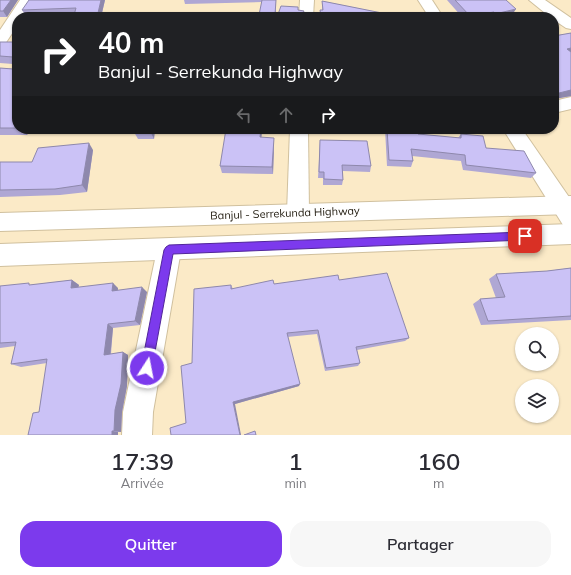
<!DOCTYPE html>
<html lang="fr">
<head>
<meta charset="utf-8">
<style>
  :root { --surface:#fff; --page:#f7f7f7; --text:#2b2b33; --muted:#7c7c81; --accent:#7c3aed }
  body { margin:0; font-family:Mulish,sans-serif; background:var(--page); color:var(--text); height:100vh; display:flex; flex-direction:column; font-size:15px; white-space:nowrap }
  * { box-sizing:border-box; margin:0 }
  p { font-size:13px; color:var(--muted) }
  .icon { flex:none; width:22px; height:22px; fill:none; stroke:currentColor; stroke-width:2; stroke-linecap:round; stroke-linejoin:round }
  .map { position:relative; height:435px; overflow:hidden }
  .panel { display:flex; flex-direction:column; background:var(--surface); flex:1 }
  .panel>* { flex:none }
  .banner { position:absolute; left:12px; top:12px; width:547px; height:122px; border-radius:16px; box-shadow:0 1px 3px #0004; background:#202124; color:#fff; overflow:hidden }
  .controls { position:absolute; left:515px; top:327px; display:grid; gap:8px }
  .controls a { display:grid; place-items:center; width:44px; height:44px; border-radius:50%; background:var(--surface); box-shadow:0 1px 3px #0004; font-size:20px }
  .pin { position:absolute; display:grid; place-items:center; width:34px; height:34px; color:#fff; margin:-17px; border-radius:8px; box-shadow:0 2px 6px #0006 }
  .me { position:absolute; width:44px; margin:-22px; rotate:11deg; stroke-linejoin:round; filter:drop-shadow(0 0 3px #0008) }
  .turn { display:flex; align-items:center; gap:14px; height:84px; padding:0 20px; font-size:18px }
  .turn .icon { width:52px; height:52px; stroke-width:2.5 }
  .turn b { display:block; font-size:28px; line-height:34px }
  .lanes { display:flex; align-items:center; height:38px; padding:0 20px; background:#0003; justify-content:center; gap:20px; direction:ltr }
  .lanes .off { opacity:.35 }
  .eta { display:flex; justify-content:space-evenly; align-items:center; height:68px; text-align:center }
  .eta b { font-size:24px; font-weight:600; line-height:28px }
  .primary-button { display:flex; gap:8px; margin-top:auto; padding:8px 20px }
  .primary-button a { flex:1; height:46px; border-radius:16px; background:var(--accent); color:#fff; font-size:16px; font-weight:600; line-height:46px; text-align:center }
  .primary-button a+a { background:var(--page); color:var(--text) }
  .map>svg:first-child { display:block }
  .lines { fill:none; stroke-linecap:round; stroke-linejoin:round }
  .minor-casing { stroke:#d0c09e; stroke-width:2 }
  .highway-casing { stroke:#d0c09e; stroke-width:2 }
  .minor { fill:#fff; fill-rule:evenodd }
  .highway { fill:#fff; fill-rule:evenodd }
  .wall { fill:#afa7d4 }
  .shaded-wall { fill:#8e88ac }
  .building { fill:#cbc2f6; stroke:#8e88ac }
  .route { fill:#7c3aed; stroke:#51269a }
  .labels { text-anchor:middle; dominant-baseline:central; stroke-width:3; stroke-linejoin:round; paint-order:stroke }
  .street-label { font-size:11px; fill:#1e180c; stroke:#fff }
</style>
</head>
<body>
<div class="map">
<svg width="571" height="435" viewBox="0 0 571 435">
  <rect width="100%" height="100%" fill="#fbeac7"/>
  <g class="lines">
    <g class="minor-casing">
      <g id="minor">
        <polygon points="20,0 34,0 23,17 17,17 17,26 5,44 0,46 0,30"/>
        <polygon points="300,0 314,0 313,17 299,17"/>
        <polygon points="418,0 432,0 443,17 429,17"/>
        <polygon points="529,0 545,0 571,18 571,29 566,28 554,20 554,17 550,17"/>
        <polygon points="571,97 571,109 554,113 554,101"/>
        <polygon points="290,129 308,129 309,213 306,219 298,222 290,219 287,213"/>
        <polygon points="503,129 522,129 571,200 571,227 563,225"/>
        <polygon points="169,240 177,243 181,250 153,412 152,435 122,435 123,412 157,250 161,243"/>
      </g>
    </g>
    <g class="highway-casing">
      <g id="highway">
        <polygon points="571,196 571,214 0,231 0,213"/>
        <polygon points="571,224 571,244 0,266 0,244"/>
      </g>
    </g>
    <use href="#minor" class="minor"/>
    <use href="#highway" class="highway"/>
  </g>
  <g class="wall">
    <polygon points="0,0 18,0 7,17 0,17"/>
    <polygon points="105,0 101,17 75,17 74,15 74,14 26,16 22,10"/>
    <polygon points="184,0 276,0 276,17 259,17 259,15 262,2 185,4"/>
    <polygon points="447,0 506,0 512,15 505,17 462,17"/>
    <polygon points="322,1 402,17 320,17 320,10 322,10"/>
    <polygon points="571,33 571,96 554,99 554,36"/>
    <polygon points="17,40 17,129 30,129 27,135 0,135 0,68 13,69 13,64 0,63 0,42 15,42"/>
    <polygon points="135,129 155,129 154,139 138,139 134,132"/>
    <polygon points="262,129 261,137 274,145 273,174 222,173 220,166"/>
    <polygon points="385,129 418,129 418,134 458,138 461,134 486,148 536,173 531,178 463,170 461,161 412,156 413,161 411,167 387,166"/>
    <polygon points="320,140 371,166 370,172 343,171 343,180 342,185 323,185 323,178 318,178"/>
    <polygon points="93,150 87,192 60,195 0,197 0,162 32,162"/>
    <polygon points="571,268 571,320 481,325 473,304 480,299 496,298 489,279 496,274 547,271"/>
    <polygon points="72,280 79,285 78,287 118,288 118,290 147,292 140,325 113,328 111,354 123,352 128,355 127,386 122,412 121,432 118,432 118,435 39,412 47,363 21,367 11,364 15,346 0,348 0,286 32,285"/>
    <polygon points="339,280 409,338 405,341 357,350 360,363 358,366 325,371 317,334 287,337 299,386 235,404 186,423 192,363 231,285 233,289 274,284"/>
  </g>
  <g class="shaded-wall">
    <polygon points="11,0 18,0 7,17 3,11"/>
    <polygon points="101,0 105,0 101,17 99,17 98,13"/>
    <polygon points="516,9 512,15 505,17 494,17 495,14"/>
    <polygon points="494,12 492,17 470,17 470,16"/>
    <polygon points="571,48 571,54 567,49"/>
    <polygon points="571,90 571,96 554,99 559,93"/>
    <polygon points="22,129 30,129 27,135"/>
    <polygon points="151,129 155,129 154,139 150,131"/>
    <polygon points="261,129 262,129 261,145 260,137"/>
    <polygon points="274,138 274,145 273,174 272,167"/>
    <polygon points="89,143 93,150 87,192 82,185"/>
    <polygon points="72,280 79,285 77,293 71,288"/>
    <polygon points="113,283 118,288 117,296 112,291"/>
    <polygon points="142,287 147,292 140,325 135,321"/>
    <polygon points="108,324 113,328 110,358 104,355"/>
    <polygon points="123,352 128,355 127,386 122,412 121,432 114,431 115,410"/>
    <polygon points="300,384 299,386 235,404 241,435 240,435 233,402"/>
    <polygon points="112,431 118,432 118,435 112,435"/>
  </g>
  <g class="building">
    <polygon points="0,0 11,0 3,11 0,11"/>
    <polygon points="29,0 101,0 98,13 74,15 76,8 22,10"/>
    <polygon points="262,0 276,0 275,15 259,15"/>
    <polygon points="455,0 506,0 516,9 495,14 494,12 470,16"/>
    <polygon points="322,1 402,17 321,17 320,10 323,10"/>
    <polygon points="281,6 298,7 298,10 304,11 301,17 277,17"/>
    <polygon points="187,13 187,17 171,17 171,14"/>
    <polygon points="571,33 571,48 567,49 571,52 571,90 559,93 554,88 554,36"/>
    <polygon points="17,40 17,128 0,128 0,68 13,69 13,57 0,56 0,42 15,42"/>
    <polygon points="135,129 151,129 150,131 134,132"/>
    <polygon points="226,129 261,129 260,137 274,138 272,167 220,166"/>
    <polygon points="387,129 418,129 418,134 461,138 461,134 483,136 486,148 524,151 536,173 466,165 465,155 411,149 413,161 389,160"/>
    <polygon points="320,140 367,141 371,166 342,165 343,180 324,179 324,172 319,172"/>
    <polygon points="89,143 82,185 55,189 0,190 0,162 32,162 38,148"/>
    <polygon points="571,268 571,316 488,321 480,299 505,297 496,274 547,271"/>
    <polygon points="387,273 409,338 356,347 360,363 326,368 318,330 287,333 300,384 233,402 240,435 171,435 170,428 186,423 181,366 192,363 194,289 231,285 231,289 273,280 274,284 338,275 339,280"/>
    <polygon points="72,280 71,288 113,283 112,291 142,287 135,321 108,324 104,355 123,352 121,384 115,410 114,431 112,431 112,435 28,435 33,413 39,412 47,359 11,364 16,342 0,343 0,286 29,283 29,285"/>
    <polygon points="255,431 256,435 244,435"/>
  </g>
  <polygon class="route" points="525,232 528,233 529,236 528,239 525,240 173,254 152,368 151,372 147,374 143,372 141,368 164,250 166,247 169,245"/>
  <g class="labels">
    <g class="street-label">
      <text transform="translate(285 213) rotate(-2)">Banjul - Serrekunda Highway</text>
    </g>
  </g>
</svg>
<div class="controls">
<a><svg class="icon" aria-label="search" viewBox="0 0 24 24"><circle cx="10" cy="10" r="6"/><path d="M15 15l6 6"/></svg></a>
<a><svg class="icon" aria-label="layers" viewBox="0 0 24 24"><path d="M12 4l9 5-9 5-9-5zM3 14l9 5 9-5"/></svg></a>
</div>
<div class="pin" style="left:525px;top:236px;background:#d93025"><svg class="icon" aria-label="arrive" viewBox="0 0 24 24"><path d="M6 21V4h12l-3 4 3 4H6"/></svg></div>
<svg class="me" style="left:147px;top:368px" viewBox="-20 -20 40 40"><circle r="17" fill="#7c3aed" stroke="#fff" stroke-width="3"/><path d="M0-11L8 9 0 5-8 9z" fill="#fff"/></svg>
<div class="banner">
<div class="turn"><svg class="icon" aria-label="right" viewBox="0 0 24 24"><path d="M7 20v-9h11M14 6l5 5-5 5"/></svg><div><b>40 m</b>Banjul - Serrekunda Highway</div></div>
<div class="lanes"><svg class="icon off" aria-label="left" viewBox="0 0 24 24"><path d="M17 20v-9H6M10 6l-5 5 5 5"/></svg><svg class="icon off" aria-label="ahead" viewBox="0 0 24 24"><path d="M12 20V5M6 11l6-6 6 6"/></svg><svg class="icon" aria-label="right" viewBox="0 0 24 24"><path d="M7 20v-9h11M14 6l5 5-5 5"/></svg></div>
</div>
</div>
<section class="panel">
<div class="eta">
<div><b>17:39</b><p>Arrivée</p></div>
<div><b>1</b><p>min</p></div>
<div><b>160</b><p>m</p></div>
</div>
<div class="primary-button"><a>Quitter</a><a>Partager</a></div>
</section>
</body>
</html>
